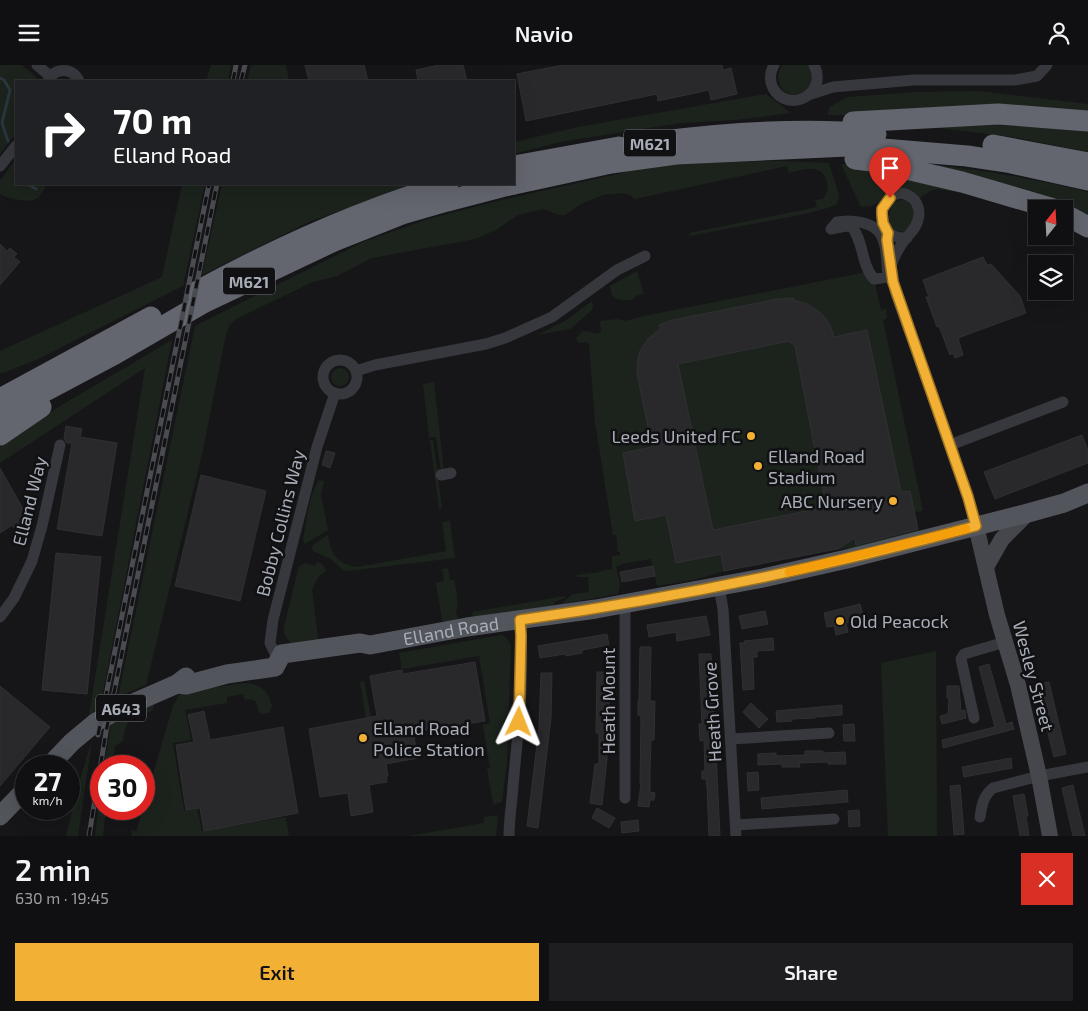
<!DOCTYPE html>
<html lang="en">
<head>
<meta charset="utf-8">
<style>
  :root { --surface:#101012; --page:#1e1e20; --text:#f1f3f6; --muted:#9c9d9f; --line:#303032; --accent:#f2b134 }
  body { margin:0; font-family:"Exo 2",sans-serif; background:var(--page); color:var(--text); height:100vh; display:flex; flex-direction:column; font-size:19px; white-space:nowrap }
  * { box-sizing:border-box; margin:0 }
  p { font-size:16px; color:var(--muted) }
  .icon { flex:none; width:28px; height:28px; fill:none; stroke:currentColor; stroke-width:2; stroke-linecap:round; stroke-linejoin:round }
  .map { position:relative; height:771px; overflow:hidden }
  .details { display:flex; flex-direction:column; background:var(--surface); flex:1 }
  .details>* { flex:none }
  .guide { position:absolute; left:15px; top:15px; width:500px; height:105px; border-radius:0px; box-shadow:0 5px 20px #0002,0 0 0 1px var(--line); background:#202124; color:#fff; overflow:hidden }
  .needle { width:32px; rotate:18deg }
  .tools { position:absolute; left:1028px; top:135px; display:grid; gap:10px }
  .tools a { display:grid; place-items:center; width:45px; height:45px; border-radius:0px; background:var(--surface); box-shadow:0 5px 20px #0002,0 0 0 1px var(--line); font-size:25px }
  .speed { position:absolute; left:15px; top:690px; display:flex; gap:10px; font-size:25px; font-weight:700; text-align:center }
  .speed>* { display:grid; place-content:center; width:65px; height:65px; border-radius:50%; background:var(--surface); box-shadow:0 5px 20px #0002,0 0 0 1px var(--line); line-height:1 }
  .speed small { font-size:12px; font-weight:400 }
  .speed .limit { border:8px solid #d22; background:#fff; color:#111 }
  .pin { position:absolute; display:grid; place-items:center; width:42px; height:42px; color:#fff; margin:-51px -21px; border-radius:50% 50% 50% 0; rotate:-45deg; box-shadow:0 0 5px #0007 }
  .pin .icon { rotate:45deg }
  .me { position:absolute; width:55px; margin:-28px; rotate:2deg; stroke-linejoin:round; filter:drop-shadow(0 0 4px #0008) }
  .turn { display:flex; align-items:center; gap:18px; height:105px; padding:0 15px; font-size:22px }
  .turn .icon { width:65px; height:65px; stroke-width:2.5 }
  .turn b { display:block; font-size:35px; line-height:42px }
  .round { display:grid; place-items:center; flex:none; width:52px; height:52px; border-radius:0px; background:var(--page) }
  .summary { display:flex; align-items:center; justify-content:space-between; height:85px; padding:0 15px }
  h1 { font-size:30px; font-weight:600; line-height:38px }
  .button { display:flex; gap:10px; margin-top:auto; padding:10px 15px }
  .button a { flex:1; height:58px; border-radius:0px; background:var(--accent); color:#111; font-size:20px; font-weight:600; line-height:58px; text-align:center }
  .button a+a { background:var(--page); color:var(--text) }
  header { display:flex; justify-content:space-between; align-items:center; height:65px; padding:0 15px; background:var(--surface); font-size:22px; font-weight:600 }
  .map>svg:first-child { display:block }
  .green { fill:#1c231d }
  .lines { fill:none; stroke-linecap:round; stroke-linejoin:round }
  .stream { stroke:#2c353c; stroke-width:3 }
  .building { fill:#29292c; stroke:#303034; fill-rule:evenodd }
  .street { stroke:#37383d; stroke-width:11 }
  .secondary { stroke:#45474d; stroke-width:16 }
  .primary { stroke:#53555c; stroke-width:19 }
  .highway { stroke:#63666e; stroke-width:21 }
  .rail-casing { stroke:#4a4c52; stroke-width:5 }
  .rail { stroke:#111113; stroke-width:3; stroke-dasharray:9; stroke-linecap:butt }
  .route-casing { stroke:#9d7322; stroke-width:12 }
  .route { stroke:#f2b134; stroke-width:9 }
  .slow { stroke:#f59e0b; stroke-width:9 }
  .poi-dot { fill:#f2b134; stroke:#111113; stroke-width:2 }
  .labels { text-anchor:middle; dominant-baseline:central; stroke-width:5; stroke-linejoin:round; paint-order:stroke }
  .shield { fill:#111113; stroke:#7b7e86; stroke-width:1 }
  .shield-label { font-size:16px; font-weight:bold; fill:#a8adb8 }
  .poi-label { font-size:18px; fill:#a8adb8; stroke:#111113; text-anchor:start }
  .street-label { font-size:18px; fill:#a8adb8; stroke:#111113 }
</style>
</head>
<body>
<header><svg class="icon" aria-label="menu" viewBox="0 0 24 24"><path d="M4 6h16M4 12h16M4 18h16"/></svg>Navio<svg class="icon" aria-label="person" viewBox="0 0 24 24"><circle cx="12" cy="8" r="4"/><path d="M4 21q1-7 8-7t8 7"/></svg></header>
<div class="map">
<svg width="1088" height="771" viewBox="0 0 1088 771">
  <rect width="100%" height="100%" fill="#161618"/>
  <g class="green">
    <polygon points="0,0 22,0 37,13 37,16 16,16 16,68 0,89"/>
    <polygon points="211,0 231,0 228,16 206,16"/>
    <polygon points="251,0 286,0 289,16 247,16"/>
    <path d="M782,0H810L815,14L805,28C801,29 797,30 793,30C778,28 775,10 782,0Z"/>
    <polygon points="978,26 1088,39 1088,50 828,50 829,42 848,32 916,27"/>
    <polygon points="766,29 791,48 736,55 681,58 560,77 514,89 514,77 578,62"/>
    <polygon points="991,60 1088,65 1088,87 1013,72 922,61"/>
    <path d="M16,94V119H58L46,120C43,125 42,131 36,134C27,138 9,134 0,129V115Z"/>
    <path d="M779,96L829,98L839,130L837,139L828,143L800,150L690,171L689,168L817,142L815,135L823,134C828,127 829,121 826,114C820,98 802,105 789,108L787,101L635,134L630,130L623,128L603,130L581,139L565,150H559L543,144L518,150L496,165L475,174L372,193L337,211L313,217L236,254L229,261L225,274L203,385L146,620L118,632L195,261L363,177L428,154L501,135L631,106L683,98Z"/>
    <path d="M913,98C973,103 1030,113 1088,127V157Z"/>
    <polygon points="841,99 856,100 986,132 937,124 930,126 919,134 913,128 881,136 871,141 861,142"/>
    <polygon points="182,119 205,119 183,221 36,295 0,309 0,286 162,212"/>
    <polygon points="222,119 415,119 311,156 202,210"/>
    <path d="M905,134L914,142L915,151L909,164L904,167L894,166C887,157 887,146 895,137Z"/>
    <path d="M637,206L644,229L635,231V234C621,236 611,237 610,221Z"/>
    <polygon points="867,207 874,214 881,245 886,244 887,253 883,255 923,446 914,447 919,469 857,482 827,486 724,506 698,514 657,521 651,494 622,499 622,500 616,501 620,518 618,529 561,539 573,529 589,527 588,512 578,512 576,510 600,507 600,506 612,504 612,491 620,490 620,487 618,487 616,470 613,470 595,357 589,279 586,277 579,278 576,273 583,266 592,267 594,269 601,267 600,256 617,254 625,256 644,251"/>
    <polygon points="592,236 593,240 592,245 570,264 537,270 567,255"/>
    <polygon points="172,275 100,643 89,650 145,303 0,398 0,382 55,344"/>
    <circle cx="340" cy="312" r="9"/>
    <polygon points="434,317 444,406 441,406 436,372 429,372 423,319"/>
    <polygon points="430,375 433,375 442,443 439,444"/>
    <path d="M319,415L324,416L321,430L328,465L305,479L303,475C307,455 308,433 319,415Z"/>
    <path d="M450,456L455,493L349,506L343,505L331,494L311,485L314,479L328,470C331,489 337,499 357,502L446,486L442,457Z"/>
    <polygon points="317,496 323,500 326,506 318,512 312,524 319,581 291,579 284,568 284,562 299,501 306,498 315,501"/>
    <path d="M448,503L450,515H454C457,527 459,537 456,548L458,552L456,556L444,557L442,555L436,518L444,516L442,504Z"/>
    <polygon points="565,531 565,533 554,537 554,540 473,554 472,547"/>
    <polygon points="501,570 506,572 511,580 507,696 502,737 493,739 487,703 490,703 483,660 490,658 479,591 402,604 399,588"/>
    <polygon points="936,586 937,771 888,771 881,598"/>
    <polygon points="364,616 371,652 366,653 360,617"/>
    <path d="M244,618C261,619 268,625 272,641L269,648L262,649L259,647L256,637L251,634L245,635L243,629L227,632V638L185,645L191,675L173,678L184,745L197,744L202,766L286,752L289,771H131L132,765L136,767L173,641L179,630L202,624Z"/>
    <polygon points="154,638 153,645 128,657 124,668 123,676 115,681 112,701 104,701 111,660"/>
    <polygon points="92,676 78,771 66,771 82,707"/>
    <polygon points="101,719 101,744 106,744 103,771 95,771"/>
    <polygon points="498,750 496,771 408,771 484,758 484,752"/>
  </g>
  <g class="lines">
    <g class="stream">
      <polyline points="0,13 4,15 10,25 2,58 8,76"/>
      <polyline points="27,119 36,124"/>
    </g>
  </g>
  <g class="building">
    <polygon points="305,0 364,0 368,16 309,16"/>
    <polygon points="439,0 463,0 467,16 418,16 416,5"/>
    <polygon points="563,0 722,0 723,5 731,3 737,29 711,35 709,25 658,36 657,29 526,56 517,9"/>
    <polygon points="0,179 7,186 10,183 17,189 14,192 20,197 0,220"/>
    <polygon points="983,192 987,200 991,199 1020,231 1026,248 958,273 963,290 955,293 953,288 950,290 939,261 937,262 926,232 929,232 923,215"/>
    <path d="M794,233V235L807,239L821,248L830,260L834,272L867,265L901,427L910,426L918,464L856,480L855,473L837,484L724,506L721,489L676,498L666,450L635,456L623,388L652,382L637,308L638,293L640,286L648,274L661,263L659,260L673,255L778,234ZM789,276L795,281L826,442L713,465L678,299Z"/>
    <polygon points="66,361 82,364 80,372 117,378 102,471 57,464 72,378 67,378 64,374"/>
    <polygon points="1082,370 1088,385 1088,398 995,434 984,407"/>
    <polygon points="326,386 335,388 330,403 322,400"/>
    <polygon points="0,403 27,451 25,454 28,459 16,466 12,460 0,468"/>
    <polygon points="201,410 266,426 240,536 175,521"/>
    <polygon points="56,488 101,492 87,629 42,625"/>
    <polygon points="653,501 655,511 622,517 620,507"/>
    <polygon points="860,539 864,554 846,558 848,567 836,570 834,561 827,562 824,548"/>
    <polygon points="765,546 768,559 742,564 739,551"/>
    <polygon points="706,551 710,570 677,576 676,567 649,572 647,560"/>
    <polygon points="607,569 609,580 582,585 582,588 566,591 565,589 540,593 538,581"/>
    <polygon points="773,573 774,585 757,586 757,592 753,592 754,624 743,625 740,578 745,578 744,576"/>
    <polygon points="640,582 651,582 650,636 655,636 654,675 651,675 650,704 650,727 655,728 654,735 650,735 649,742 638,741 641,719 640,719 641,651 638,650 638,636 639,636"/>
    <polygon points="699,589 711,589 720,771 709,771 707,722 706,714 702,714 702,706 705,706 704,675 700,676 699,659 702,659"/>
    <polygon points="475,597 485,656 413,667 418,693 386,699 388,711 386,711 387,717 369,720 373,747 351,751 348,728 320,732 309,664 377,651 370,611 402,605 403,609"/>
    <polygon points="989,599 1006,659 1012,657 1014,664 943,683 942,675 995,662 979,602"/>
    <polygon points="597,607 609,607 609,668 607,668 607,694 602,740 590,738 595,699 599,699 599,668 596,668"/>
    <polygon points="541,608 552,608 551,653 538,763 527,761 539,663"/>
    <polygon points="1049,617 1066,689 1054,692 1036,620"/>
    <polygon points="0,621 50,662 0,721"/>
    <polygon points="947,621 959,621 961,646 965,645 966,653 942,659 940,651 948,649 949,633 947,633"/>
    <polygon points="751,638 768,654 759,663 743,647"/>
    <polygon points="842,640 842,650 815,652 815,653 792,654 792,656 777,657 776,646"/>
    <polygon points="204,646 210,675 283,662 298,748 204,766 200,743 186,745 176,680 194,677 188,650"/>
    <polygon points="854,659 855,676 844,676 843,660"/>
    <polygon points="805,686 823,686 823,688 845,687 846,699 828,699 828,697 799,698 800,702 782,702 782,699 758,700 758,689 776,688 776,691 805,690"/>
    <polygon points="1011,693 1012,703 964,712 962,702"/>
    <polygon points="758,707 759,725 748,726 747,708"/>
    <polygon points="960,720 964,769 954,770 950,721"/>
    <polygon points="1073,720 1076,734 1085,771 1073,771 1062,723"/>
    <polygon points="847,725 848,737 762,744 761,733"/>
    <polygon points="1024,729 1028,751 1026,751 1029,771 1020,771 1013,731"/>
    <polygon points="597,743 615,753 609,763 592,753"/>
    <polygon points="859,745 860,761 849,762 848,746"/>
    <polygon points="638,755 639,766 622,768 621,757"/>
  </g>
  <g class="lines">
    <g class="street">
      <polyline points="37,0 51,12"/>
      <path d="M774,0C770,7 769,15 773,23C788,50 829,29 814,0"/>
      <path d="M48,16C55,2 72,2 79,16"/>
      <polyline points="811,29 833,22 914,15 1015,15 1037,11 1047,0"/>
      <polyline points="0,101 16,81"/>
      <path d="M848,156C889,157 885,180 888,212L874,214C861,200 864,177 852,162L846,161L831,164L837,157Z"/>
      <polyline points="889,168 887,175 895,226 968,432 976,461"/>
      <path d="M891,199C894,194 896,187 900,182C906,170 918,165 919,149C919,142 917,136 911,132C885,113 863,174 907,173"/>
      <circle cx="340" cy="312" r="17"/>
      <polyline points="356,306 375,300 486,279 505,273 552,252 617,205 645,191"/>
      <polyline points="950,380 1063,337"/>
      <polyline points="441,410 451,408"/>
      <polyline points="719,522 723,544 736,771"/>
      <polyline points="625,539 625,733"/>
      <polyline points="0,552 14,533 32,496 42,461 60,380"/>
      <polyline points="279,597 270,578 273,555 317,382 335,328"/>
      <polyline points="974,653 961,594 964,589 1005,577"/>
      <polyline points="731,674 829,668"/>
      <path d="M980,752C982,740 983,731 993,723L1039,711L1088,702"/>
      <polyline points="736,760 834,754"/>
      <path d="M509,771C509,754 512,738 513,721C518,666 525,610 520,555"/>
    </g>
    <g class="secondary">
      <polyline points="976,461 997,550 1018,620 1039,711 1050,771"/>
      <polyline points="986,502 1002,474 1028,448"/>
    </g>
    <g class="primary">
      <path id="s1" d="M177,619L186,620L227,609L275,602L282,589L360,578L370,580L467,562L596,544L763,513L847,494L1028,448L1064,438L1088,428"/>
      <polyline points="49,701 72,677 96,657 122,643 177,619 186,612"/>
      <polyline points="0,751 26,724"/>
    </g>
    <g class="highway">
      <polyline points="853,57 998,49 1088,56"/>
      <path d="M664,76C735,67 805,63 876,69"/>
      <polyline points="993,80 1088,98"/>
      <polyline points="855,94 872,96 962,117 1054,144"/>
      <polyline points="514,101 619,82"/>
      <polyline points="514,119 611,98 676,89 847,81 967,91 1007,97 1088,115"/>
      <polyline points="1064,149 1088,162"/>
      <path d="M196,227C276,183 360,145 448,119"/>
      <polyline points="0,334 151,252"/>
      <polyline points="0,350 115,289 205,237 334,176 402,149 447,136 513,119"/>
      <polyline points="0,370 41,342"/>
    </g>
    <g class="rail-casing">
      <g id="rail">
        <polyline points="233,16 236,0"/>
        <polyline points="241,16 245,0"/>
        <polyline points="98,670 209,119"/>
        <polyline points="89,771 106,667 217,119"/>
      </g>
    </g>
    <use href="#rail" class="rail"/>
  </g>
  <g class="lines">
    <g class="route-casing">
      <path id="route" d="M519,657L521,571L520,555C674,533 826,502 976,461L968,432L893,217L887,175L888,168L883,158L882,149V144L890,133"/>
    </g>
    <use href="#route" class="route"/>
    <polyline class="slow" points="789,507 966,464"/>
  </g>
  <g class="poi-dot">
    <circle cx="751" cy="371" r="5"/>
    <circle cx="758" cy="401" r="5"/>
    <circle cx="893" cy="436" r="5"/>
    <circle cx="840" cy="556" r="5"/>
    <circle cx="363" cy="673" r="5"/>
  </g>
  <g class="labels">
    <g class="shield">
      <rect x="624" y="64.5" width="52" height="27" rx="4"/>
      <rect x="223" y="202.5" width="52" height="27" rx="4"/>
      <rect x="96" y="629.5" width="50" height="27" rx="4"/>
    </g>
    <g class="shield-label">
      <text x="650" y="78">M621</text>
      <text x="249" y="216">M621</text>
      <text x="121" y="643">A643</text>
    </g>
    <g class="poi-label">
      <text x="741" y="371" text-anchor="end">Leeds United FC</text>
      <text x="768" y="391">Elland Road<tspan x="768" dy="21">Stadium</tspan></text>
      <text x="883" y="436" text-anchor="end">ABC Nursery</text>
      <text x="850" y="556">Old Peacock</text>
      <text x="373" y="663">Elland Road<tspan x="373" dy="21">Police Station</tspan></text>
    </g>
    <g class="street-label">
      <text transform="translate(29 436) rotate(-76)">Elland Way</text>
      <text transform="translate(280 458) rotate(-76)">Bobby Collins Way</text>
      <text stroke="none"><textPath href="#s1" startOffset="286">Elland Road</textPath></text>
      <text transform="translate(1034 611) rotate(75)">Wesley Street</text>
      <text transform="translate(608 636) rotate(-90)">Heath Mount</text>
      <text transform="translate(712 647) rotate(-93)">Heath Grove</text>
    </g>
  </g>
</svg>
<div class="tools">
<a><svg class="needle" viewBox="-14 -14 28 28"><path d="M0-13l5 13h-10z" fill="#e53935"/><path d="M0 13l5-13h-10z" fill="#9c9d9f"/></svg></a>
<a><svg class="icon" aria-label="layers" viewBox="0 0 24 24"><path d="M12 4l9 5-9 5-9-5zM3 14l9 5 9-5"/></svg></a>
</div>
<div class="speed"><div>27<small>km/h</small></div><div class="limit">30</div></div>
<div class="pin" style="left:890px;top:133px;background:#d93025"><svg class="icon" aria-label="arrive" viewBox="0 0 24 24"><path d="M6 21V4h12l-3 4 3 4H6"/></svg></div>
<svg class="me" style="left:519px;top:657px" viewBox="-20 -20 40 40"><path d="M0-17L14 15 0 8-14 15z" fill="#f2b134" stroke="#fff" stroke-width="4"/></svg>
<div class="guide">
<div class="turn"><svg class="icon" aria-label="right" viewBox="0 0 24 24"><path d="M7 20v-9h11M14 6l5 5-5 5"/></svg><div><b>70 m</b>Elland Road</div></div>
</div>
</div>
<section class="details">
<div class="summary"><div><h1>2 min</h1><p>630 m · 19:45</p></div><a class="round" style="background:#d93025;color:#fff"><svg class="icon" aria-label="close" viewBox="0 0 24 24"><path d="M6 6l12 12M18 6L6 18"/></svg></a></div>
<div class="button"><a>Exit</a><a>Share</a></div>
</section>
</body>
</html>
